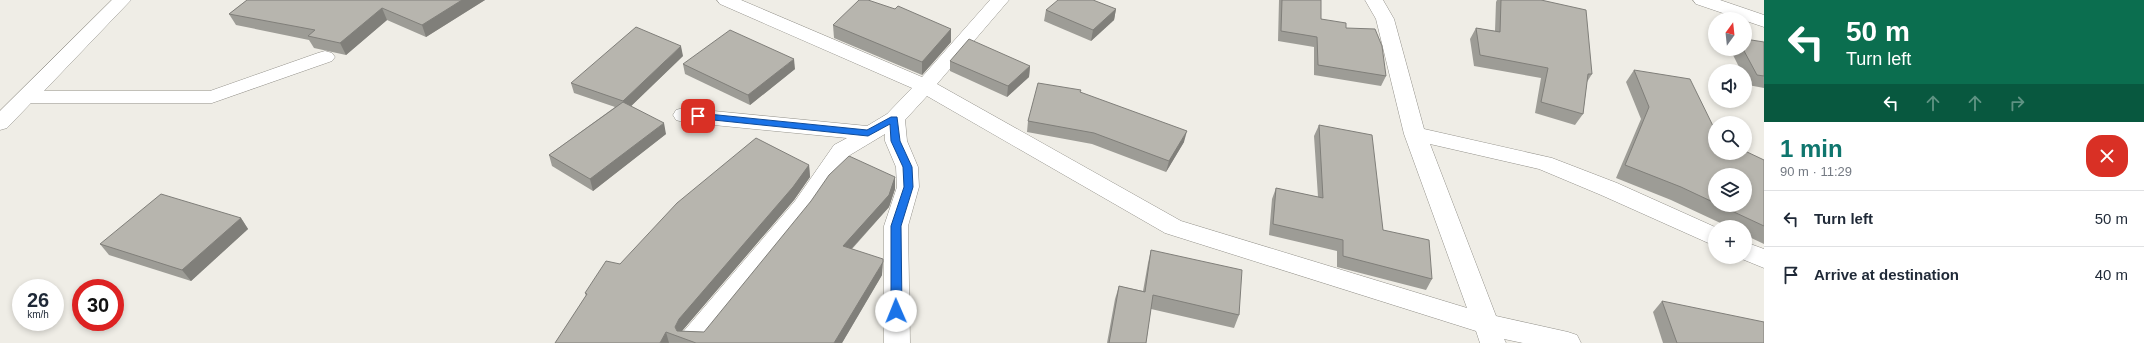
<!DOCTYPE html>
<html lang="en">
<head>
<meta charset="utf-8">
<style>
  :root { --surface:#fff; --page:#f6f6f7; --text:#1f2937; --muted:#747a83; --line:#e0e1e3; --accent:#0f766e }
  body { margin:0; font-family:Helvetica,sans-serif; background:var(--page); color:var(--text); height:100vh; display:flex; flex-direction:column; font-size:15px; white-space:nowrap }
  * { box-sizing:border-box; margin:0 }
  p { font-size:13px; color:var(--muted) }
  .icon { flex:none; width:22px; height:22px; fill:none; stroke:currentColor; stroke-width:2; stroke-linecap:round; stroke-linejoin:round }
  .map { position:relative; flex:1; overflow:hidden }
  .sheet { display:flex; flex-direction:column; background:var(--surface); width:380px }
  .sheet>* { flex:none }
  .banner { background:#0b6e4f; color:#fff; overflow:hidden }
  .needle { width:26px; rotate:15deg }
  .controls { position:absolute; left:1708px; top:12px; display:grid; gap:8px }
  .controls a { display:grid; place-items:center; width:44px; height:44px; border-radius:50%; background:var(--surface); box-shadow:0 2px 6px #0003; font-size:20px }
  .speed { position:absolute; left:12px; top:279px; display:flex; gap:8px; font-size:20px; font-weight:700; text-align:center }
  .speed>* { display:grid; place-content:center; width:52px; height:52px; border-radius:50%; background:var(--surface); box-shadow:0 2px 6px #0003; line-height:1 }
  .speed small { font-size:10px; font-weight:400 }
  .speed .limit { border:6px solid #d22; background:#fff; color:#111 }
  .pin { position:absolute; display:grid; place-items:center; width:34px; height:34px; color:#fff; margin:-17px; border-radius:8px; box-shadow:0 2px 6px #0006 }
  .me { position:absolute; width:44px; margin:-22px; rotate:359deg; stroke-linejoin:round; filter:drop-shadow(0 0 3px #0008) }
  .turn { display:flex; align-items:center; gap:14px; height:84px; padding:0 16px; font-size:18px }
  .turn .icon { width:52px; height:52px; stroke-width:2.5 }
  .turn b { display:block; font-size:28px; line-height:34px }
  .lanes { display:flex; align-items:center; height:38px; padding:0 16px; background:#0003; justify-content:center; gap:20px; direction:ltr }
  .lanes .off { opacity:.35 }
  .round { display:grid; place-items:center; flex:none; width:42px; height:42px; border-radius:16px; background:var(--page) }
  .summary { display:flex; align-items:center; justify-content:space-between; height:68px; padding:0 16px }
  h1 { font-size:24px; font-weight:600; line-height:30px; color:var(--accent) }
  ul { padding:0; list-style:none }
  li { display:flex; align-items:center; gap:12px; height:56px; padding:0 16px; border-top:1px solid var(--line) }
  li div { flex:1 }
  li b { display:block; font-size:15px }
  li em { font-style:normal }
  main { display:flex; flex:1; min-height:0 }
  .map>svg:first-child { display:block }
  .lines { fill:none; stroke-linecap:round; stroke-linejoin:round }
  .minor-casing { stroke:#94928b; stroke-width:1 }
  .highway-casing { stroke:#94928b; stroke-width:1 }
  .minor { fill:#fff; fill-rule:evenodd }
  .highway { fill:#fff; fill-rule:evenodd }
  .wall { fill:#9d9c96; fill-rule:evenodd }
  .shaded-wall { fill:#807f7a }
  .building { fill:#b7b5ae; stroke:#807f7a }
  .route { fill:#1a73e8; stroke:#114b97 }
</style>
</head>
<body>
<main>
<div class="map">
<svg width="1764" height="343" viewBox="0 0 1764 343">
  <rect width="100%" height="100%" fill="#efede6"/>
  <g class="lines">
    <g class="minor-casing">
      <g id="minor">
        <polygon points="112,0 131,0 44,91 210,91 318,53 325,51 332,53 335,57 332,61 212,103 31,103 7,128 0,130 0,111"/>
        <polygon points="717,0 741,0 922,77 990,0 1009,0 937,84 1181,221 1467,308 1404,134 1376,19 1365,0 1383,0 1394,19 1424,129 1552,158 1617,183 1715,227 1715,246 1601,195 1539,169 1430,144 1496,316 1568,332 1577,335 1581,343 1523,343 1504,339 1506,343 1480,343 1476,331 1165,233 927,96 905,120 907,141 918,167 919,187 908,226 910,343 884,343 884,226 897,187 896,167 885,141 885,134 850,155 811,213 705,343 681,343 679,340 683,332 795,201 834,145 847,138 683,122 676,120 673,115 676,110 683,108 867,126 887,114 912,88 720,4"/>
        <polygon points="1745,242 1764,249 1764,268 1737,257 1745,257"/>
      </g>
    </g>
    <g class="highway-casing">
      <polygon id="highway" points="1693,0 1720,0 1764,15 1764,27 1696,4"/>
    </g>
    <use href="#minor" class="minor"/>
    <use href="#highway" class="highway"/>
  </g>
  <g class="wall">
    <polygon points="247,0 485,0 426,37 387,20 346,55 314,48 309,40 236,25 229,14"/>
    <polygon points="1279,0 1321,0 1321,19 1346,28 1386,76 1381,86 1314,75 1314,47 1278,41"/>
    <polygon points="1497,0 1541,0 1592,74 1587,82 1583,114 1575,125 1535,113 1541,78 1474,66 1470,39 1476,28 1495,31 1496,2"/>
    <polygon points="1116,9 1114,20 1091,41 1044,21 1046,10"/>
    <polygon points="833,25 951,29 951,42 922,75 834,38"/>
    <polygon points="1764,42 1764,88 1748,85 1745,79 1745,71 1741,71 1730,49 1745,49"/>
    <polygon points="683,56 631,106 666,134 593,191 552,166 549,155 615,107 574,93 571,83"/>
    <polygon points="950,61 1030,66 1029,77 1007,97 950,71"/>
    <polygon points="683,64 795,69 750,105 685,74"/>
    <path d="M1634,70L1715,153L1764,160V244L1745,235V227H1729L1671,200L1616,178L1641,119L1626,82ZM1715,175L1745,205H1715Z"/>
    <polygon points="1080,92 1184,142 1166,172 1092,144 1027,132 1028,121"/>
    <polygon points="1319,125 1383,230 1432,279 1426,290 1337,267 1337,251 1269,235 1272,199 1276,188 1318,197 1314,136"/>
    <polygon points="809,165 810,177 794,200 682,331 704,332 895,177 895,189 889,207 852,249 882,275 842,343 555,343 586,296 585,293 620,264"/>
    <polygon points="241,218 248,229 191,281 109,255 100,244"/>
    <polygon points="1151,250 1239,315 1234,328 1151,309 1146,343 1107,343 1115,299 1119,286 1143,291 1148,263"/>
    <polygon points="1662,301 1764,343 1663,343 1653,312"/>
  </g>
  <g class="shaded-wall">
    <polygon points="462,0 485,0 426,37 422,25"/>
    <polygon points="382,8 387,20 346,55 340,43"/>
    <polygon points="1116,9 1114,20 1091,41 1093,30"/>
    <polygon points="951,29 951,42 922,75 922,62"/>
    <polygon points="681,46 683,56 626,111 623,101"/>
    <polygon points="794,59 795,69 750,105 748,95"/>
    <polygon points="1030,66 1029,77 1007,97 1008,86"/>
    <polygon points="664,123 666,134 593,191 590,179"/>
    <polygon points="1187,131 1184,142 1166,172 1169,161"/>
    <polygon points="809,165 810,177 794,200 682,331 679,337 675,327 679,319"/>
    <polygon points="895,177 895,189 889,207 843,258 843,246"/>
    <polygon points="241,218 248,229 191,281 182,270"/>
    <polygon points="883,262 882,275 842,343 834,343"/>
    <polygon points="666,332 669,343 660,343"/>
  </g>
  <g class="building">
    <polygon points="247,0 462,0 422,25 382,8 340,43 308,36 315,30 229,14"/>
    <polygon points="859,0 868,0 895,9 898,6 951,29 922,62 833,25"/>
    <polygon points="1058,0 1093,0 1116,9 1093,30 1046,10"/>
    <polygon points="1282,0 1321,0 1321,19 1346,23 1346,28 1375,29 1382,46 1386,76 1318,65 1317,37 1281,31"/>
    <polygon points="1501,0 1541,0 1586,10 1592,74 1588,74 1583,114 1541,102 1548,68 1480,55 1476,28 1500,32"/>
    <polygon points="636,27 681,46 623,101 571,83"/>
    <polygon points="730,30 794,59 748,95 683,64"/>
    <polygon points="969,39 1030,66 1008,86 950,61"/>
    <polygon points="1745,39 1764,42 1764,76 1757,75 1743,49 1745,49"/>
    <polygon points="1634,70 1690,79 1715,130 1715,153 1745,153 1745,151 1764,160 1764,226 1719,205 1745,205 1745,175 1715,175 1715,203 1681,187 1625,165 1649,107"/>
    <polygon points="1038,83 1081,90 1080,92 1187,131 1169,161 1094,133 1028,121"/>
    <polygon points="623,102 664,123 590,179 549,155"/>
    <polygon points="1319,125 1372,135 1383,230 1429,240 1432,279 1343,256 1343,240 1273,224 1276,188 1323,198"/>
    <polygon points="756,138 809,165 793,187 679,319 675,327 677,331 704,332 811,201 829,175 849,156 895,177 889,195 843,246 883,259 883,262 834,343 696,343 666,332 660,343 555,343 587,294 585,293 606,261 620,264 677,203"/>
    <polygon points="161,194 241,218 182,270 100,244"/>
    <polygon points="1151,250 1242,270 1239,315 1153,295 1146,343 1109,343 1119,286 1145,292"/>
    <polygon points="1662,301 1764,322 1764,343 1677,343"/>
  </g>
  <polygon class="route" points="698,113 867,130 891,117 897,117 900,141 912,167 913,187 901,226 902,311 900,314 896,315 891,311 891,226 904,187 903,167 891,141 890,124 868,136 694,118 693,116"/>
</svg>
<div class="controls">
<a><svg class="needle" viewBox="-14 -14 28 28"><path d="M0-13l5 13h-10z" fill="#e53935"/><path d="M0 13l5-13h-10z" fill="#747a83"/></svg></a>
<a><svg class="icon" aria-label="sound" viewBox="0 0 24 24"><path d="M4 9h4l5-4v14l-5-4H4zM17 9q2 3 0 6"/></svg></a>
<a><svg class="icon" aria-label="search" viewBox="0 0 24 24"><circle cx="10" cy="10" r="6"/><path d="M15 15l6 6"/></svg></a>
<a><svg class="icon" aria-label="layers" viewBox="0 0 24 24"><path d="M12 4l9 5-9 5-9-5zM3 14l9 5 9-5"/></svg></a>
<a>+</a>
</div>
<div class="speed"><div>26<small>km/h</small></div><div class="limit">30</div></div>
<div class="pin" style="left:698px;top:116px;background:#d93025"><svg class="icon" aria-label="arrive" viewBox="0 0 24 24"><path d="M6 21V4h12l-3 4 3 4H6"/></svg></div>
<svg class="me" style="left:896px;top:311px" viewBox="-20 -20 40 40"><circle r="19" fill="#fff"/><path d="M0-13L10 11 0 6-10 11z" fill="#1a73e8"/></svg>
</div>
<section class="sheet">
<div class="banner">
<div class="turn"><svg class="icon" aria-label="left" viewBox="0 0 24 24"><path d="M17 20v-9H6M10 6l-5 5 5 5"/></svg><div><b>50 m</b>Turn left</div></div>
<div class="lanes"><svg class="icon" aria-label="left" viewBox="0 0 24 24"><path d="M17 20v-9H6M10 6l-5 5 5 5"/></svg><svg class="icon off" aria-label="ahead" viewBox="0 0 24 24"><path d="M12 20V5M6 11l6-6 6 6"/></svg><svg class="icon off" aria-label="ahead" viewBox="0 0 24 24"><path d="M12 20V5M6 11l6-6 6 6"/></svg><svg class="icon off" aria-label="right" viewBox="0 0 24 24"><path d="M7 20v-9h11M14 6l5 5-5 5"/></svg></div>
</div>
<div class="summary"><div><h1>1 min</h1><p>90 m · 11:29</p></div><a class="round" style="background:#d93025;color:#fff"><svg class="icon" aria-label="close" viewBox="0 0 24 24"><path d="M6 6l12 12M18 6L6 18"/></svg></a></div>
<ul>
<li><svg class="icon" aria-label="left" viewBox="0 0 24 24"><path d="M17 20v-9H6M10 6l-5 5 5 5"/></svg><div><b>Turn left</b></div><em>50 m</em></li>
<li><svg class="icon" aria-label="arrive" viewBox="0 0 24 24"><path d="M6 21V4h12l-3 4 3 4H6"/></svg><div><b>Arrive at destination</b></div><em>40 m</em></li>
</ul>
</section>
</main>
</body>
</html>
